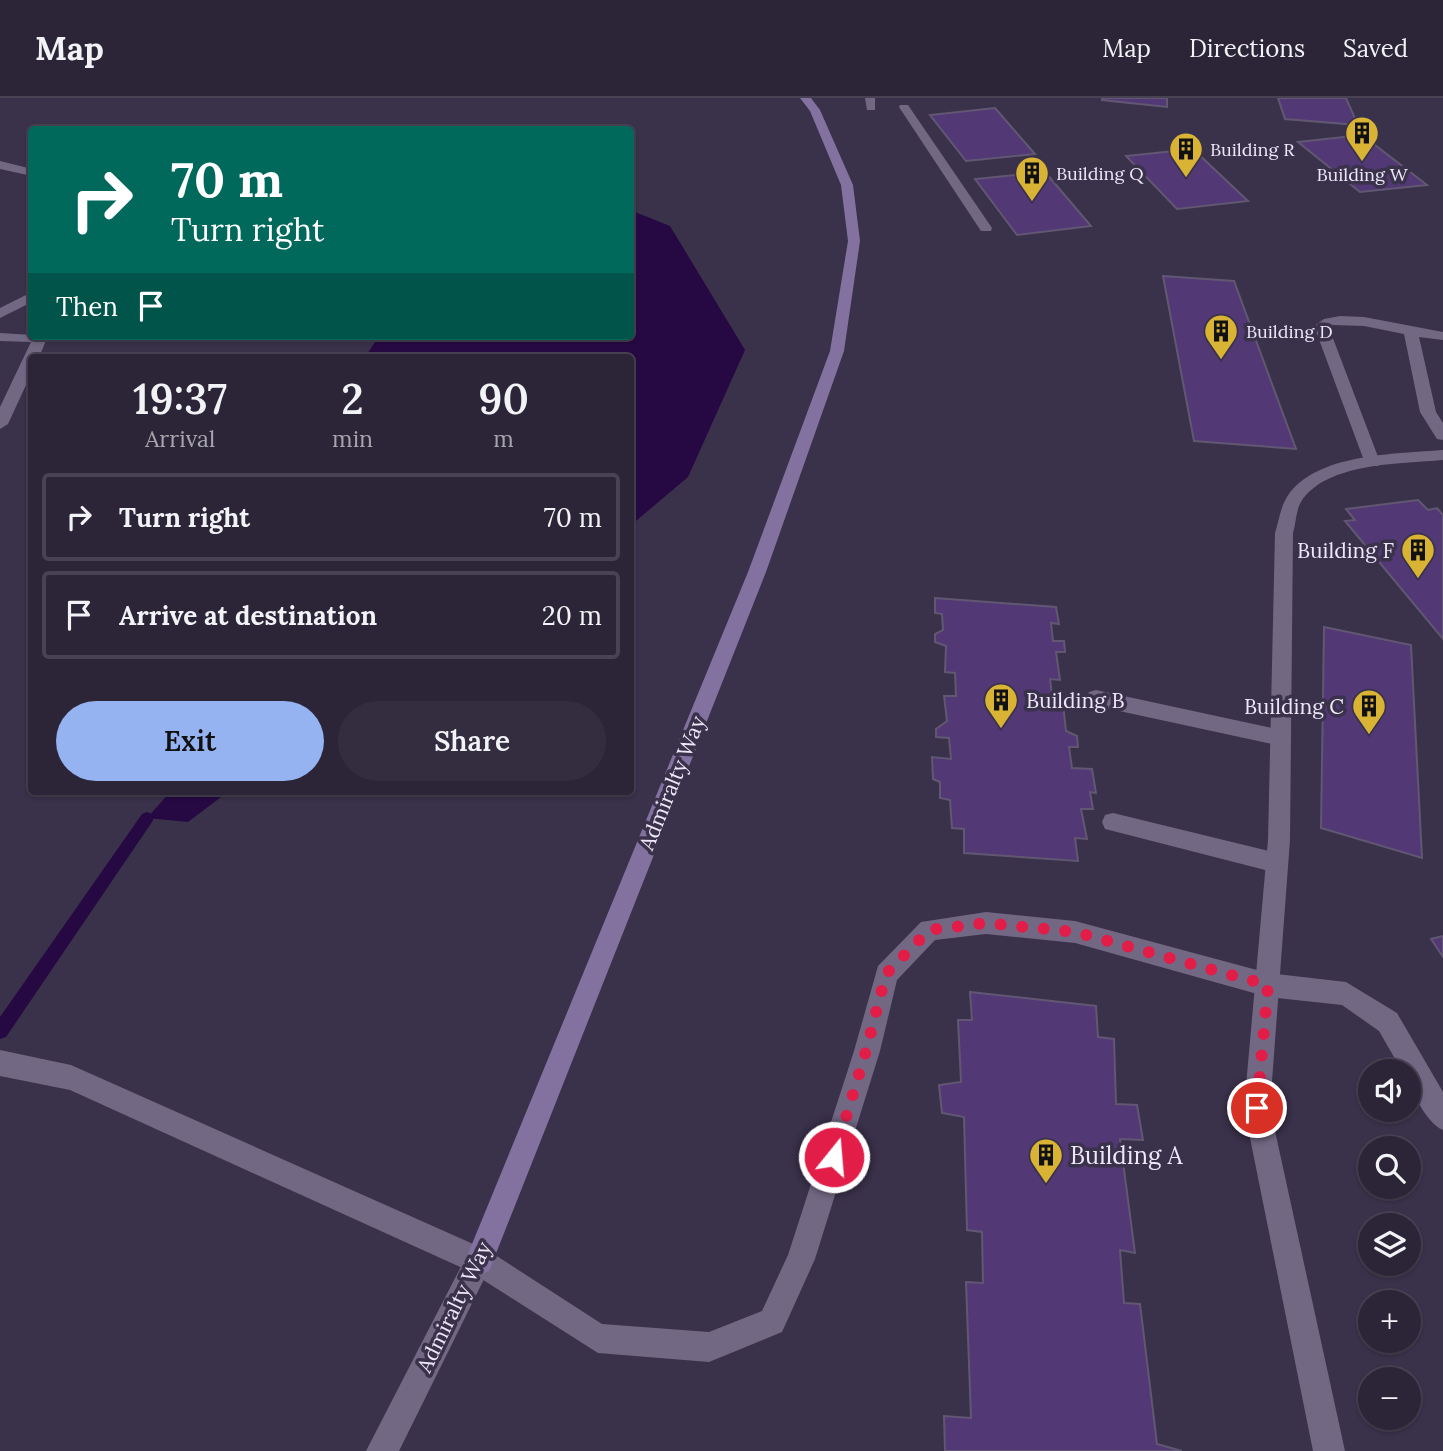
<!DOCTYPE html>
<html lang="en">
<head>
<meta charset="utf-8">
<style>
  :root { --surface:#2c2538; --page:#342d40; --text:#f1f3f6; --muted:#a6a5ae; --line:#484253; --accent:#95b2f1 }
  body { margin:0; font-family:Lora,serif; background:var(--page); color:var(--text); height:100vh; display:flex; flex-direction:column; font-size:26px; white-space:nowrap }
  * { box-sizing:border-box; margin:0 }
  p { font-size:23px; color:var(--muted) }
  .icon { flex:none; width:38px; height:38px; fill:none; stroke:currentColor; stroke-width:2; stroke-linecap:round; stroke-linejoin:round }
  .map { position:relative; flex:1; overflow:hidden }
  .details { position:absolute; left:28px; top:256px; width:606px; height:441px; display:flex; flex-direction:column; background:var(--surface); border-radius:7px; box-shadow:0 2px 5px #0004,0 0 0 2px var(--line) }
  .details>* { flex:none }
  .guide { position:absolute; left:28px; top:28px; width:606px; height:214px; border-radius:7px; box-shadow:0 2px 5px #0004,0 0 0 2px var(--line); background:#00695c; color:#fff; overflow:hidden }
  .fabs { position:absolute; left:1358px; top:961px; display:grid; gap:14px }
  .fabs a { display:grid; place-items:center; width:63px; height:63px; border-radius:50%; background:var(--surface); box-shadow:0 2px 5px #0004,0 0 0 2px var(--line); font-size:35px }
  .pin { position:absolute; display:grid; place-items:center; width:60px; height:60px; color:#fff; margin:-30px; border:4px solid #fff; border-radius:50%; box-shadow:0 2px 7px #0007 }
  .me { position:absolute; width:77px; margin:-38px; rotate:17deg; stroke-linejoin:round; filter:drop-shadow(0 0 5px #0008) }
  .turn { display:flex; align-items:center; gap:24px; height:147px; padding:0 28px; font-size:32px }
  .turn .icon { width:91px; height:91px; stroke-width:2.5 }
  .turn b { display:block; font-size:49px; line-height:60px }
  .then { display:flex; align-items:center; height:66px; padding:0 28px; background:#0003; gap:14px; font-size:26px }
  .eta { display:flex; justify-content:space-evenly; align-items:center; height:119px; text-align:center }
  .eta b { font-size:42px; font-weight:600; line-height:49px }
  .action { display:flex; gap:14px; margin-top:auto; padding:14px 28px }
  .action a { flex:1; height:80px; border-radius:42px; background:var(--accent); color:#111; font-size:28px; font-weight:600; line-height:80px; text-align:center }
  .action a+a { background:var(--page); color:var(--text) }
  ul { padding:0; list-style:none }
  li { display:flex; align-items:center; gap:21px; height:88px; margin:0 14px 10px; padding:0 14px; border:4px solid var(--line); border-radius:7px }
  li div { flex:1 }
  li b { display:block; font-size:26px }
  li em { font-style:normal }
  header { display:flex; align-items:center; gap:42px; box-sizing:border-box; height:98px; padding:0 35px; background:var(--surface); border-bottom:2px solid var(--line) }
  header strong { font-size:33px }
  nav { display:flex; gap:38px; margin-inline-start:auto; font-size:24px }
  .map>svg:first-child { display:block }
  .water { fill:#260943 }
  .lines { fill:none; stroke-linecap:round; stroke-linejoin:round }
  .stream { fill:#260943; fill-rule:evenodd }
  .building { fill:#523975; stroke:#615772; stroke-width:2 }
  .lane { fill:#726884; fill-rule:evenodd }
  .street { fill:#726884; fill-rule:evenodd }
  .secondary { fill:#8372a0; fill-rule:evenodd }
  .route { stroke:#e11d48; stroke-width:12; stroke-dasharray:0 21.6 }
  .labels { text-anchor:middle; dominant-baseline:central; stroke-width:7; stroke-linejoin:round; paint-order:stroke }
  .far-poi-label { font-size:18px; fill:#ede7f8; stroke:#3a314a; text-anchor:start }
  .poi-label { font-size:21px; fill:#ede7f8; stroke:#3a314a; text-anchor:end }
  .street-label { font-size:21px; fill:#ede7f8; stroke:#3a314a }
  .near-poi-label { font-size:24px; fill:#ede7f8; stroke:#3a314a; text-anchor:start }
</style>
</head>
<body>
<header>
<strong>Map</strong>
<nav><a>Map</a><a>Directions</a><a>Saved</a></nav>
</header>
<div class="map">
<svg width="1443" height="1353" viewBox="0 0 1443 1353">
  <rect width="100%" height="100%" fill="#3a314a"/>
  <g class="water">
    <polygon points="630,112 670,128 745,252 688,379 630,428 630,259 365,259 375,244 353,238 630,238"/>
    <polygon points="171,693 229,693 188,724 147,720"/>
  </g>
  <g class="lines">
    <polygon class="stream" points="147,714 152,716 154,720 152,724 6,939 0,941 0,919 142,716"/>
  </g>
  <g class="building">
    <polygon points="1102,0 1167,0 1167,9 1102,2"/>
    <polygon points="1278,0 1346,0 1358,27 1285,21"/>
    <polygon points="995,10 1035,56 966,63 930,17"/>
    <polygon points="1362,37 1427,87 1360,94 1298,44"/>
    <polygon points="1193,51 1248,103 1177,111 1126,58"/>
    <polygon points="1045,74 1091,128 1017,137 975,81"/>
    <polygon points="1163,178 1234,183 1296,351 1194,343"/>
    <polygon points="1418,402 1428,412 1437,410 1443,417 1443,541 1345,423 1355,422 1346,411"/>
    <polygon points="935,500 1056,509 1059,526 1051,525 1053,543 1064,543 1065,554 1056,554 1060,582 1050,581 1053,605 1063,606 1066,633 1077,638 1078,649 1069,649 1072,670 1092,671 1096,695 1090,694 1093,711 1081,711 1087,741 1075,740 1078,763 964,755 964,731 952,730 950,702 940,700 940,684 933,681 932,659 951,661 949,640 936,639 936,631 947,623 944,598 956,598 955,575 945,574 946,548 935,544 935,536 943,532 942,516 935,515"/>
    <polygon points="1324,529 1411,547 1422,760 1321,730"/>
    <polygon points="1443,838 1443,859 1431,841"/>
    <polygon points="970,894 1096,908 1098,939 1114,941 1116,1006 1137,1007 1143,1042 1120,1041 1135,1155 1120,1152 1124,1205 1140,1206 1157,1346 1182,1353 945,1353 944,1318 971,1320 966,1184 983,1185 982,1134 967,1132 964,1019 942,1015 939,987 961,984 958,922 972,922"/>
  </g>
  <g class="lines">
    <g class="lane">
      <polygon points="865,0 875,0 875,12 867,12"/>
      <polygon points="900,7 908,7 992,130 991,133 981,133 899,9"/>
      <polygon points="0,63 32,71 32,78 0,71"/>
      <polygon points="32,194 32,204 0,220 0,210"/>
      <polygon points="1340,218 1364,219 1443,234 1443,242 1419,239 1436,314 1443,325 1443,342 1437,341 1420,314 1404,236 1364,228 1333,227 1329,230 1380,364 1378,368 1366,368 1314,228 1324,221"/>
      <polygon points="0,235 48,238 39,259 32,259 32,274 8,326 0,331 0,309 31,244 0,243"/>
      <polygon points="1096,592 1281,632 1288,634 1291,640 1288,646 1281,648 1096,608 1089,606 1086,600 1089,594"/>
      <polygon points="1113,715 1277,755 1285,758 1288,765 1285,772 1277,775 1113,733 1105,731 1102,724 1105,717"/>
      <path d="M986,814L1075,823L1268,875L1346,884L1397,915L1443,994V1032C1426,1025 1409,991 1409,973H1402L1379,933L1342,907L1268,899L1075,845L986,836L935,842L897,882L880,953L815,1161L782,1234L709,1264L598,1255L469,1173L70,992L0,978V952L71,967L489,1153L602,1226L709,1234L762,1213L788,1157L854,953L878,868L921,824Z"/>
    </g>
    <g class="street">
      <path d="M1443,352V362C1402,366 1326,364 1301,404C1296,412 1296,425 1293,435L1290,742L1270,1010L1345,1353H1313L1244,1010L1268,742L1275,435C1279,423 1280,410 1287,399C1315,355 1396,356 1443,352Z"/>
      <polygon points="479,1149 489,1153 493,1163 399,1353 366,1353 469,1153"/>
    </g>
    <polygon class="secondary" points="800,0 811,0 820,12 853,87 860,143 844,253 766,474 493,1163 489,1173 479,1177 469,1173 465,1163 748,474 830,253 848,143 841,87 810,13"/>
  </g>
  <g class="lines">
    <polyline class="route" points="834,1059 866,953 886,876 929,832 986,825 1075,834 1268,887 1257,1010"/>
  </g>
  <defs>
    <g id="building-pin" transform="scale(1.75)"><path d="M0 17L-7.5 6A9.5 9.5 0 1 1 7.5 6Z" fill="#d9b334" stroke="#3a314a"/><path d="M-4-6H4V6H1V3H-1V6H-4ZM-2.5-4.3h1.7v1.8h-1.7ZM.8-4.3h1.7v1.8H.8ZM-2.5-1h1.7V.8h-1.7ZM.8-1h1.7V.8H.8Z" fill="#111"/></g>
  </defs>
  <g fill-rule="evenodd">
    <use href="#building-pin" x="1362" y="35"/>
    <use href="#building-pin" x="1186" y="51"/>
    <use href="#building-pin" x="1032" y="75"/>
    <use href="#building-pin" x="1221" y="233"/>
    <use href="#building-pin" x="1418" y="452"/>
    <use href="#building-pin" x="1001" y="602"/>
    <use href="#building-pin" x="1369" y="608"/>
    <use href="#building-pin" x="1046" y="1057"/>
  </g>
  <g class="labels">
    <g class="far-poi-label">
      <text x="1210" y="51">Building R</text>
      <text x="1056" y="75">Building Q</text>
      <text x="1362" y="76" text-anchor="middle">Building W</text>
      <text x="1246" y="233">Building D</text>
    </g>
    <g class="poi-label">
      <text x="1394" y="452">Building F</text>
      <text x="1026" y="602" text-anchor="start">Building B</text>
      <text x="1344" y="608">Building C</text>
    </g>
    <g class="street-label">
      <text transform="translate(672 685) rotate(-68)">Admiralty Way</text>
      <text transform="translate(454 1209) rotate(-64)">Admiralty Way</text>
    </g>
    <g class="near-poi-label">
      <text x="1070" y="1057">Building A</text>
    </g>
  </g>
</svg>
<div class="fabs">
<a><svg class="icon" aria-label="sound" viewBox="0 0 24 24"><path d="M4 9h4l5-4v14l-5-4H4zM17 9q2 3 0 6"/></svg></a>
<a><svg class="icon" aria-label="search" viewBox="0 0 24 24"><circle cx="10" cy="10" r="6"/><path d="M15 15l6 6"/></svg></a>
<a><svg class="icon" aria-label="layers" viewBox="0 0 24 24"><path d="M12 4l9 5-9 5-9-5zM3 14l9 5 9-5"/></svg></a>
<a>+</a>
<a>−</a>
</div>
<div class="pin" style="left:1257px;top:1010px;background:#d93025"><svg class="icon" aria-label="arrive" viewBox="0 0 24 24"><path d="M6 21V4h12l-3 4 3 4H6"/></svg></div>
<svg class="me" style="left:834px;top:1059px" viewBox="-20 -20 40 40"><circle r="17" fill="#e11d48" stroke="#fff" stroke-width="3"/><path d="M0-11L8 9 0 5-8 9z" fill="#fff"/></svg>
<div class="guide">
<div class="turn"><svg class="icon" aria-label="right" viewBox="0 0 24 24"><path d="M7 20v-9h11M14 6l5 5-5 5"/></svg><div><b>70 m</b>Turn right</div></div>
<div class="then">Then<svg class="icon" aria-label="arrive" viewBox="0 0 24 24"><path d="M6 21V4h12l-3 4 3 4H6"/></svg></div>
</div>
<section class="details">
<div class="eta">
<div><b>19:37</b><p>Arrival</p></div>
<div><b>2</b><p>min</p></div>
<div><b>90</b><p>m</p></div>
</div>
<ul>
<li><svg class="icon" aria-label="right" viewBox="0 0 24 24"><path d="M7 20v-9h11M14 6l5 5-5 5"/></svg><div><b>Turn right</b></div><em>70 m</em></li>
<li><svg class="icon" aria-label="arrive" viewBox="0 0 24 24"><path d="M6 21V4h12l-3 4 3 4H6"/></svg><div><b>Arrive at destination</b></div><em>20 m</em></li>
</ul>
<div class="action"><a>Exit</a><a>Share</a></div>
</section>
</div>
</body>
</html>
